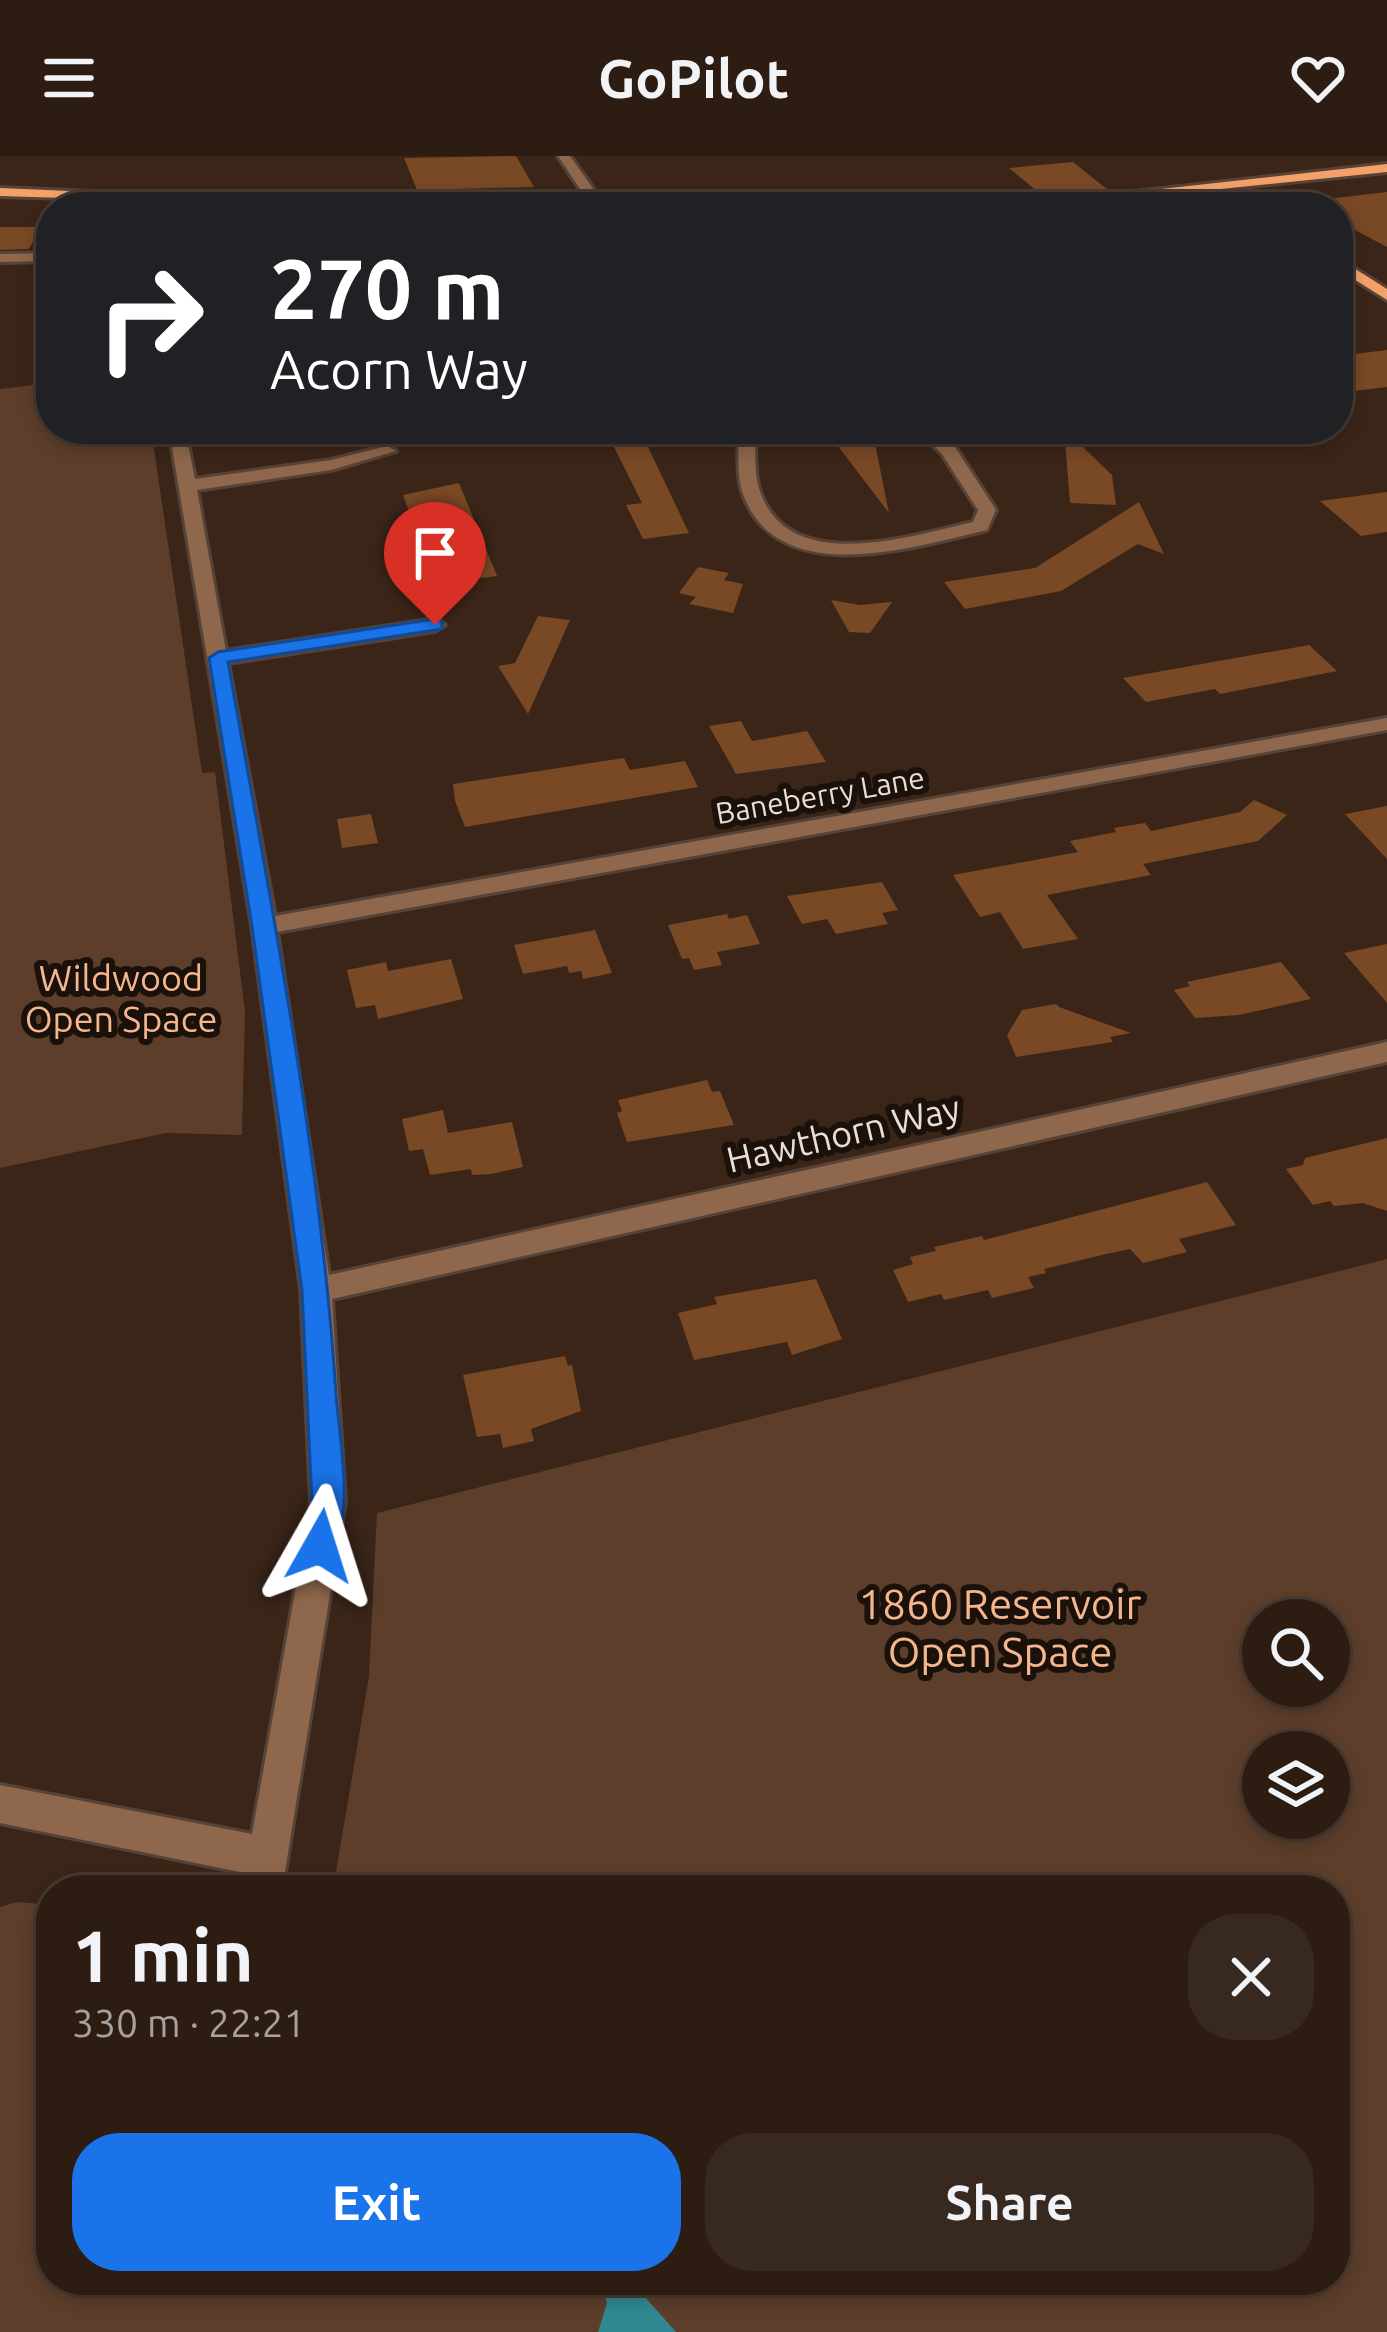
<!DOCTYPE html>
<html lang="en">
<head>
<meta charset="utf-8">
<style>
  :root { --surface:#2c1c12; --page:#382920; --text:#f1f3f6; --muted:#a6a19f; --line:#483a32; --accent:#1a73e8 }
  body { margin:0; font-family:Ubuntu,sans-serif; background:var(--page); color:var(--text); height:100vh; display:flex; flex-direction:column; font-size:45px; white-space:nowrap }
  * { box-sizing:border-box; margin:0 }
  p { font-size:39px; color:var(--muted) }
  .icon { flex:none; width:66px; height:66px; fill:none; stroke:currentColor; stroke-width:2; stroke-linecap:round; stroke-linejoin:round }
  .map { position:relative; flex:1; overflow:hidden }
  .side { position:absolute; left:36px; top:1719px; width:1314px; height:420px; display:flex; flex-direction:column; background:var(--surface); border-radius:48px; box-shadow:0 6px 18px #0003,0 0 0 3px var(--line) }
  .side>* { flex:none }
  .top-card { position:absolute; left:36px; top:36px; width:1317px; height:252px; border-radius:48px; box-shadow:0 6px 18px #0003,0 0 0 3px var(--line); background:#202124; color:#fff; overflow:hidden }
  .controls { position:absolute; left:1242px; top:1443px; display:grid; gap:24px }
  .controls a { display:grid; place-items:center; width:108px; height:108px; border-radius:50%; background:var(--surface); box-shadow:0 6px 18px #0003,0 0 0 3px var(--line); font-size:60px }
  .pin { position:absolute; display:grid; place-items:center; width:102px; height:102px; color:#fff; margin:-123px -51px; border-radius:50% 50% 50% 0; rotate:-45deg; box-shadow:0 0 12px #0007 }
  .pin .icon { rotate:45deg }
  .me { position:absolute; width:132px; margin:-66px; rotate:6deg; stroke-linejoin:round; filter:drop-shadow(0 0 9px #0008) }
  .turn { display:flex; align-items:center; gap:42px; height:252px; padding:0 36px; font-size:54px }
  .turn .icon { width:156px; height:156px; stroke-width:2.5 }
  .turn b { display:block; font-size:84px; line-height:102px }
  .round { display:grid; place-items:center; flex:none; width:126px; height:126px; border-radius:48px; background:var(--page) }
  .overview { display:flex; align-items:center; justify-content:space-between; height:204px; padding:0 36px }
  h1 { font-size:72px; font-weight:700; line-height:90px }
  .button { display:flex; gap:24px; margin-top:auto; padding:24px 36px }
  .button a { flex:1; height:138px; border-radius:48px; background:var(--accent); color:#fff; font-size:48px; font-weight:700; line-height:138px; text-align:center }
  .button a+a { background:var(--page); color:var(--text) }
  header { display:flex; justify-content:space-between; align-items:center; height:156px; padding:0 36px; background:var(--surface); font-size:54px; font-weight:700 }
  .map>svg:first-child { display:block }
  .green { fill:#5c3e2a; fill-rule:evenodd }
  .water { fill:#308991 }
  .building { fill:#794824 }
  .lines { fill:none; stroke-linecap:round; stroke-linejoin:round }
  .minor-casing { stroke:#564236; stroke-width:6 }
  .major-casing { stroke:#564236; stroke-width:6 }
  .minor { fill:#8f674c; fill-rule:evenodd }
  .major { fill:#f4a169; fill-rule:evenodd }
  .route { fill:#1a73e8; stroke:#114b97; stroke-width:3 }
  .labels { text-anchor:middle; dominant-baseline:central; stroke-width:12; stroke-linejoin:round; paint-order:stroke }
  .far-street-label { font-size:30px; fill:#ebddd5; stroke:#1a110b }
  .park-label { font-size:36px; fill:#f5b68d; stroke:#1a110b }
  .street-label { font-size:36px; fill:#ebddd5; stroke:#1a110b }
  .near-park-label { font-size:42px; fill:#f5b68d; stroke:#1a110b }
</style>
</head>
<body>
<header><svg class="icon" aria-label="menu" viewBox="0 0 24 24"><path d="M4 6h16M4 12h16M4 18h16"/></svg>GoPilot<svg class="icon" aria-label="heart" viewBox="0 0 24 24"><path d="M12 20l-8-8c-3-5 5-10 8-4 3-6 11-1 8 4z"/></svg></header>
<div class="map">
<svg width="1387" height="2176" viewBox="0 0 1387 2176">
  <rect width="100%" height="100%" fill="#3a2518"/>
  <g class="green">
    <polygon points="51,227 51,273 151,273 202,617 215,616 245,855 242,979 166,977 0,1012 0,233"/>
    <path d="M1387,1103V2176H0V1751L17,1746L51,1749V2124H1335V1734H333L369,1520L377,1357ZM1263,1464H1329V1530H1263ZM1263,1596H1329V1662H1263Z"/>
  </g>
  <polygon class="water" points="601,2124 630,2124 676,2176 598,2176 607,2147"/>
  <g class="building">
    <polygon points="516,0 534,31 417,34 404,2"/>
    <polygon points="1073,6 1108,34 1044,41 1009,12"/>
    <polygon points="1387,36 1387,91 1338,65 1338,51 1318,51 1309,45"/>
    <polygon points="0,71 41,71 29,93 0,94"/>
    <polygon points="1387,194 1387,231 1338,237 1338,200"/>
    <polygon points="619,273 634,273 648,291 689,377 643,383 626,349 642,347 608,279"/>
    <polygon points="825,273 872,273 889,357"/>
    <polygon points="1064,273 1112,319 1116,349 1070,347"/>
    <polygon points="459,327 497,420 436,428 403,339"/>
    <polygon points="1387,336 1387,376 1361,380 1320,345"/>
    <polygon points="1139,346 1164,398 1138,388 1061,435 965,453 944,426 1035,412"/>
    <polygon points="698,411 729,417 724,424 743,428 733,457 689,448 696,441 679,437"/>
    <polygon points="831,444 860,449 892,446 870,477 849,476"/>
    <polygon points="538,460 570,464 528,558 498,510 515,507"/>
    <polygon points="1309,489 1337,515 1220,538 1215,533 1146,546 1123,522"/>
    <polygon points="741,565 752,585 807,575 826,606 736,618 709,570"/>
    <polygon points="624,602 630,614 685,605 698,631 465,671 455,645 453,628"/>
    <polygon points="1254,644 1287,659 1258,685 1143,708 1151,719 1047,739 1078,783 1023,793 1000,756 980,761 953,719 1078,696 1070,685 1116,676 1114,672 1145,667 1151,675 1240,656"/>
    <polygon points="1387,650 1387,703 1345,658"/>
    <polygon points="371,658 378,687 342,692 337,663"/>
    <polygon points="882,726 898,754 882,757 888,768 836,778 827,763 802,768 787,740"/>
    <polygon points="727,758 729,763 747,759 760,788 717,796 722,809 694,814 689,802 682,803 668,769"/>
    <polygon points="595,774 612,817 583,823 581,815 569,817 567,810 523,818 514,789"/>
    <polygon points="1387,788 1387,847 1344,797"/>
    <polygon points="451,803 463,843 378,863 375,849 356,852 347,814 386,806 388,815"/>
    <polygon points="1281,806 1311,843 1239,859 1195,862 1174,834 1190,830 1187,826"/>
    <polygon points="1056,848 1059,851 1131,877 1110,881 1113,886 1016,901 1007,879 1022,854"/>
    <polygon points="707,924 712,936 720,935 734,969 627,986 617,957 622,955 618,944"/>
    <polygon points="443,954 448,977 512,966 523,1011 491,1018 472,1019 471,1013 430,1019 423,993 409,995 402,963"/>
    <polygon points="1387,982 1387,1055 1363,1047 1334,1050 1330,1045 1313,1049 1286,1013 1303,1009 1305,1002"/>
    <polygon points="1207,1026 1236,1069 1179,1083 1187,1096 1143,1107 1130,1093 1106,1098 1044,1113 1046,1117 1028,1121 1034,1132 992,1142 988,1134 944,1144 941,1138 908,1146 893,1114 913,1108 910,1101 936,1095 934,1091 982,1080 984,1084"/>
    <polygon points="816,1123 842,1183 792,1199 787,1186 694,1204 678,1157 717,1148 714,1141"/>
    <polygon points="565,1200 568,1210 572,1209 581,1255 531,1273 534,1285 503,1292 500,1278 477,1281 463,1219"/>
  </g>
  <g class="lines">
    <g class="minor-casing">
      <g id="minor">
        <polygon points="558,0 570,0 606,51 592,51"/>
        <polygon points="51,97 51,105 0,106 0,98"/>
        <polygon points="169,273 185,273 195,323 331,304 387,290 396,295 331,314 197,334 226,495 435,463 445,469 435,475 228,507 275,760 1387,562 1387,574 277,776 329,1119 1387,886 1387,906 332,1143 345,1346 282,1734 242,1734 245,1717 0,1667 0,1629 252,1678 311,1346 301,1134 252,770"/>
        <path d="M739,273H755C756,294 753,318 761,338C791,419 911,380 973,366L978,354L942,298L916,273H934L955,291L996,354L987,374C914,391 778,434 743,338C736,318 739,294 739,273Z"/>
      </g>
    </g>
    <g class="major-casing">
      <g id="major">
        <polygon points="1387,8 1387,16 1043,51 997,51"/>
        <polygon points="0,32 348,47 355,51 0,40"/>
        <polygon points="1338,102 1387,133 1387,144 1338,113"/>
      </g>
    </g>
    <use href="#minor" class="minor"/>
    <use href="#major" class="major"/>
  </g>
  <path class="route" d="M435,463L442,465V473L228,506C271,748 320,992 336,1238C340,1289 354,1352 332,1401L320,1405L309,1401L305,1390L312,1346L302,1134L252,770L209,502L218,496Z"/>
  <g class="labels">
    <g class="far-street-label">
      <text transform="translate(820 639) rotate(-10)">Baneberry Lane</text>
    </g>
    <g class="park-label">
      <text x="121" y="821">Wildwood<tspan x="121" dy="41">Open Space</tspan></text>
    </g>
    <g class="street-label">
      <text transform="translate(843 977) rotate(-13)">Hawthorn Way</text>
    </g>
    <g class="near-park-label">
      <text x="1000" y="1447">1860 Reservoir<tspan x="1000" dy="48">Open Space</tspan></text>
    </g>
  </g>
</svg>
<div class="controls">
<a><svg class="icon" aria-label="search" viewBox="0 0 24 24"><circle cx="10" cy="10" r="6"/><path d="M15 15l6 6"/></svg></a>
<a><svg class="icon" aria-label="layers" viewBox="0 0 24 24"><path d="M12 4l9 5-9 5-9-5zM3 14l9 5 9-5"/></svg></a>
</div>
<div class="pin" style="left:435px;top:469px;background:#d93025"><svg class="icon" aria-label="arrive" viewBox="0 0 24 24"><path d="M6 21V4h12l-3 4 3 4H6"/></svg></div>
<svg class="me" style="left:320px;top:1390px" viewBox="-20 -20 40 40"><path d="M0-17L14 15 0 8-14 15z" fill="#1a73e8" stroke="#fff" stroke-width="4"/></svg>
<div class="top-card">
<div class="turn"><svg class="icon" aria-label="right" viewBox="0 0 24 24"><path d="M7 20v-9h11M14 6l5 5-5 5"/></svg><div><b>270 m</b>Acorn Way</div></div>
</div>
<section class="side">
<div class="overview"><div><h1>1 min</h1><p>330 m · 22:21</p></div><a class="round"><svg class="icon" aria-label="close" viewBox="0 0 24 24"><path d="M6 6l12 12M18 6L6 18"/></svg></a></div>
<div class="button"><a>Exit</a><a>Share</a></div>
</section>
</div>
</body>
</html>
